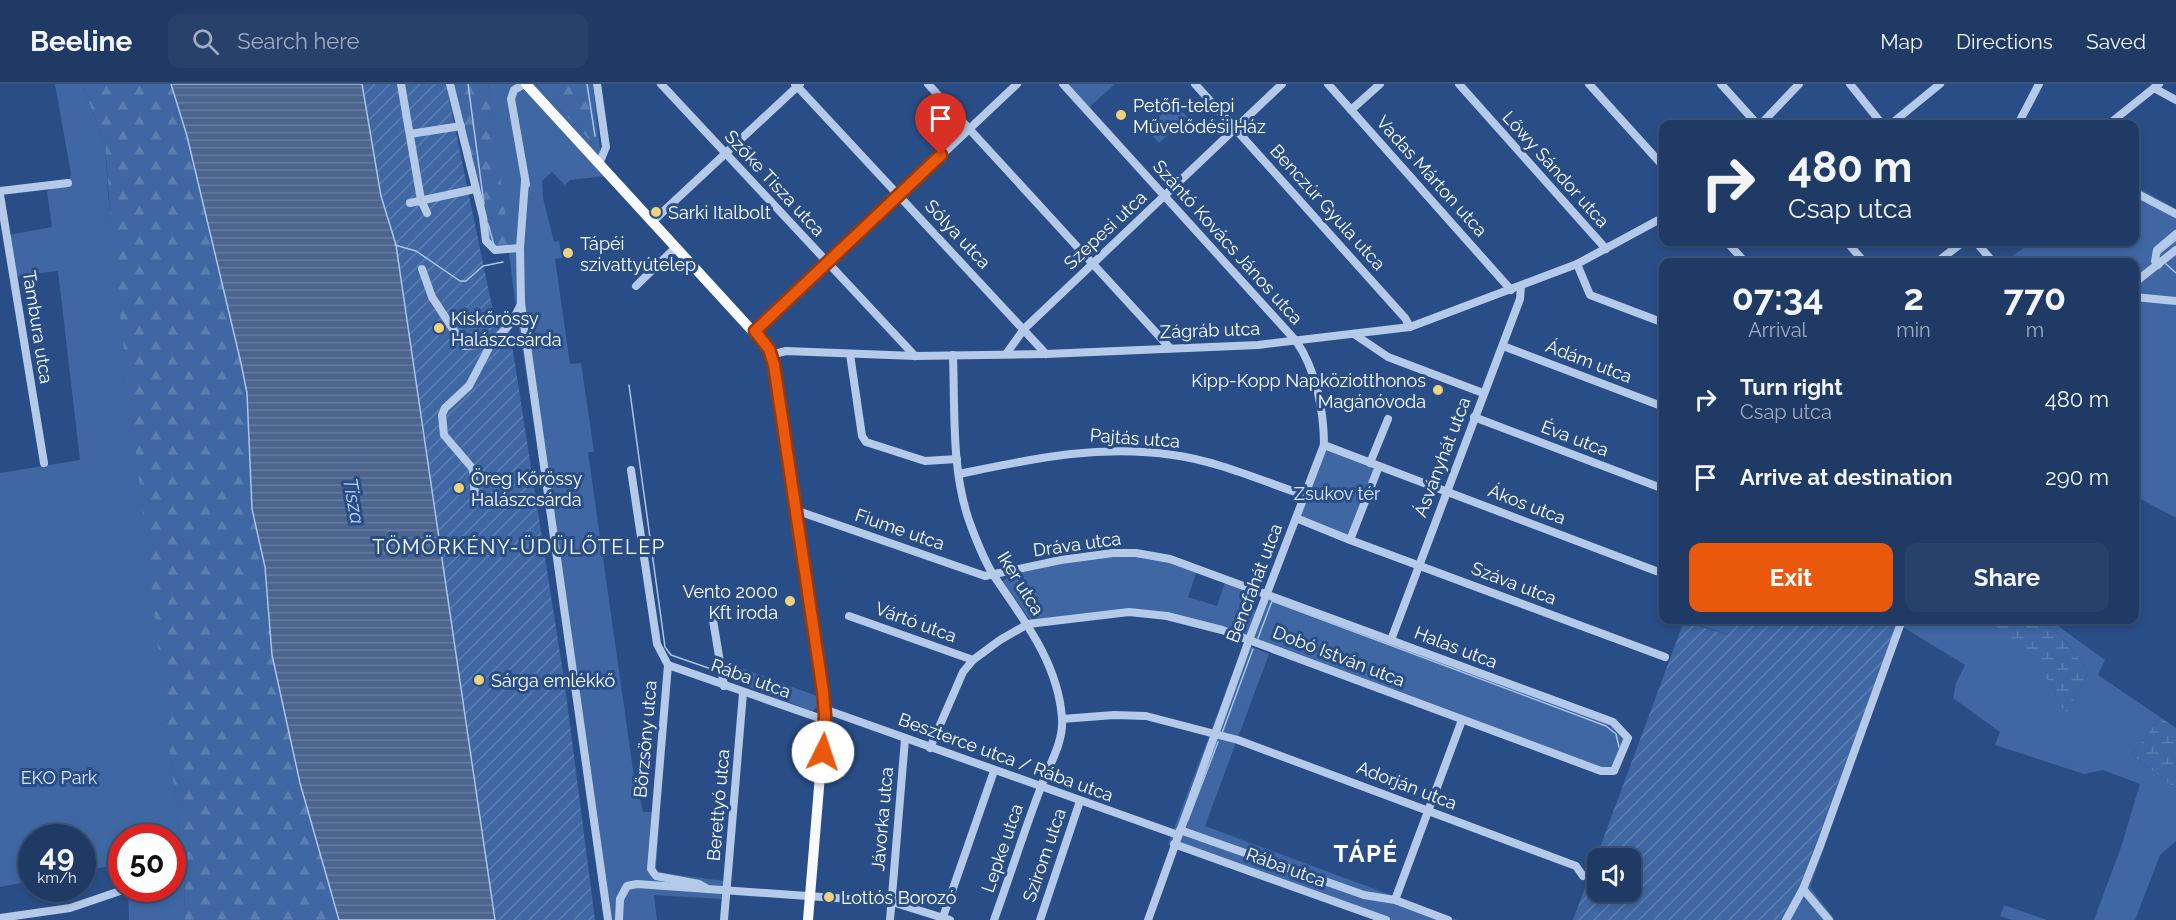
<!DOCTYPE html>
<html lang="en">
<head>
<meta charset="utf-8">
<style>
  :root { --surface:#1f3a65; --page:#27416b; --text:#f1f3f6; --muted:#a1adbf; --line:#3c5479; --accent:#ea580c }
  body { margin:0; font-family:Raleway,sans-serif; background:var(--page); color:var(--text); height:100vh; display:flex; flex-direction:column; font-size:22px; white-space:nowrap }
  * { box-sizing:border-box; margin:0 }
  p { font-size:20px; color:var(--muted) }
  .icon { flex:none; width:33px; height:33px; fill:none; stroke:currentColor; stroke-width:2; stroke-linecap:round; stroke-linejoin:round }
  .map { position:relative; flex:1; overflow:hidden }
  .sheet { position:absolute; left:1659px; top:174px; width:480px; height:366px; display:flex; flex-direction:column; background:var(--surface); border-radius:12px; box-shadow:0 3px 9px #0003,0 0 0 2px var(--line) }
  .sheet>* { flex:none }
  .guide { position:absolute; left:1659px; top:36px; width:480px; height:126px; border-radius:12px; box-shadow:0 3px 9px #0003,0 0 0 2px var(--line); background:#1f3a65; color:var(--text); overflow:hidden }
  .fabs { position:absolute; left:1587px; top:764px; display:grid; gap:12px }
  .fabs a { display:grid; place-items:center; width:54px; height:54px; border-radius:12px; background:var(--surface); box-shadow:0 3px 9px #0003,0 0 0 2px var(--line); font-size:30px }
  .speed { position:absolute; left:18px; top:740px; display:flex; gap:12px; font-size:30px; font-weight:700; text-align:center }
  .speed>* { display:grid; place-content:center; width:78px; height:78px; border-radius:50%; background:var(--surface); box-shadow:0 3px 9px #0003,0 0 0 2px var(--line); line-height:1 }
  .speed small { font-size:15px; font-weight:400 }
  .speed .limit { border:9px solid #d22; background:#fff; color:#111 }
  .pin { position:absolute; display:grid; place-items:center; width:51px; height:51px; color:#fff; margin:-62px -26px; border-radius:50% 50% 50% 0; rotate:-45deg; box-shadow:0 0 6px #0007 }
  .pin .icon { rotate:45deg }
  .me { position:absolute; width:66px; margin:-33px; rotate:4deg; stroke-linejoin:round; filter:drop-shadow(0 0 4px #0008) }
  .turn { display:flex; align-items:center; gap:21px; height:126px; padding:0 30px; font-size:27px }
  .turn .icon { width:78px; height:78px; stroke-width:2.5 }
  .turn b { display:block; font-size:42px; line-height:51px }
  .eta { display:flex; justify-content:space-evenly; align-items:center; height:102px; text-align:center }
  .eta b { font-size:36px; font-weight:700; line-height:42px }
  .primary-button { display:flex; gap:12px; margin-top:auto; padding:12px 30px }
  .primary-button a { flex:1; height:69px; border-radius:12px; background:var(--accent); color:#fff; font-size:24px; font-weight:700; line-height:69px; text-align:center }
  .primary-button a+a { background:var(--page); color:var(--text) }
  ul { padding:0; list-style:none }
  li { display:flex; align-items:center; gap:18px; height:78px; padding:0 30px }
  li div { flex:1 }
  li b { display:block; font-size:22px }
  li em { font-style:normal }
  header { display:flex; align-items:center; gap:36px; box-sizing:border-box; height:84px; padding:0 30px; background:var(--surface); border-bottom:2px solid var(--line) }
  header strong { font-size:28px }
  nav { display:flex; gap:33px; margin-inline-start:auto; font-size:21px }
  .search { width:420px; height:54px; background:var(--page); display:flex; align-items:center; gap:15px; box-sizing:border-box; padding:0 21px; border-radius:12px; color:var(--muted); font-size:22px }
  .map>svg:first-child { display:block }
  .green { fill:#3e67a3 }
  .forest { fill:url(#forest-firs) }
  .wetland { fill:url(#wetland-marsh) }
  .garden { fill:url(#garden-furrows); fill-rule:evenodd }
  .water { fill:url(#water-rules); stroke:#aac4e8; stroke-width:1.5 }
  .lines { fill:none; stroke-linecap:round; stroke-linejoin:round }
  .stream { stroke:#aac4e8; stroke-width:1.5 }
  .minor { stroke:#b5cae8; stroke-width:8 }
  .major { stroke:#f7f9fe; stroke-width:10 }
  .route-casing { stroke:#983908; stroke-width:15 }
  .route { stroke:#ea580c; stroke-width:10 }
  .poi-dot { fill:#efd37c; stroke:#294e87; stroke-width:2 }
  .labels { text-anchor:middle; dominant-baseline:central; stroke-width:6; stroke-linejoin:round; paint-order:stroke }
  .poi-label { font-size:18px; fill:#fff; stroke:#294e87; text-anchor:start }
  .street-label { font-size:18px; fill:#fff; stroke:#294e87 }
  .park-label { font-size:18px; fill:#d9e5f6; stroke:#294e87 }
  .water-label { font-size:20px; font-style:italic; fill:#c1d4ef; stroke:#294e87 }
  .neighbourhood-label { font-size:20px; letter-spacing:1.5px; fill:#fff; stroke:#294e87 }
  .district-label { font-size:24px; font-weight:bold; letter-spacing:1.5px; fill:#fff; stroke:#294e87 }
</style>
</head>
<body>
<header>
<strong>Beeline</strong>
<div class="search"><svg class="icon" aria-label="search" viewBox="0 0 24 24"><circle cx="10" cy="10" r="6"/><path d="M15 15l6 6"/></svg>Search here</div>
<nav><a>Map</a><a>Directions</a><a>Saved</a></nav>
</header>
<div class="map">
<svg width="2176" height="836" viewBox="0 0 2176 836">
  <defs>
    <pattern id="forest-firs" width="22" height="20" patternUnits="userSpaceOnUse" patternTransform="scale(1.5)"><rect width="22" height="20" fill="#3e67a3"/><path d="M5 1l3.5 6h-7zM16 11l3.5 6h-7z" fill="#5b7eb1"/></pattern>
    <pattern id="wetland-marsh" width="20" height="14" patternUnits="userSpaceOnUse" patternTransform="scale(1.5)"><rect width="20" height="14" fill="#3e67a3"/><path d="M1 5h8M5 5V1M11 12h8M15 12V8" fill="none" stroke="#5b7eb1"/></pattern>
    <pattern id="garden-furrows" width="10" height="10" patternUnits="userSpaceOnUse" patternTransform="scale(1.5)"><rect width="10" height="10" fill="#3e67a3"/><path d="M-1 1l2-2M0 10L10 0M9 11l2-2" fill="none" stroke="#5b7eb1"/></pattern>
    <pattern id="water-rules" width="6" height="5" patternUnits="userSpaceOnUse" patternTransform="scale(1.5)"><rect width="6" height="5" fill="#4b658e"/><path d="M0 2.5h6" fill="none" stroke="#667c9f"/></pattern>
  </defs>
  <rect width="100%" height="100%" fill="#294e87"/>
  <g class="green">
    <polygon points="55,0 82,0 105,59 108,110 184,790 185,836 129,836 128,804 172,804 172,753 122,753 121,780 83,787 82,753 32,753 31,797 0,803 0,389 80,376 58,187 16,192 9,151 52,143 47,107 69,96 71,90"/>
    <polygon points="488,0 536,0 600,67 606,92 570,96 565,101 552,88 542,97 543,114 554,158 559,157 562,174 555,175 570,280 581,279 594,368 588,368 637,714 640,715 643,728 660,728 656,788 724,797 722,815 654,811 657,836 610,836 515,217"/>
    <polygon points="1063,0 1115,0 1086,26"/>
    <polygon points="1174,19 1187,33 1159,59 1146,45"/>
    <polygon points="2135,102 2176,125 2176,434 2135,412 2134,178 2087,178 2087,176 2074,178 2004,178 2032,158 2134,158"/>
    <polygon points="1324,361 1379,382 1350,456 1296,434"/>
    <polygon points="1109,472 1156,474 1197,487 1188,513 1217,522 1226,495 1253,505 1245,523 1257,527 1247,552 1167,530 1030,536 1003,497 1013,488"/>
    <polygon points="1270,513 1613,639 1625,652 1615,682 1608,686 1254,554"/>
    <polygon points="1685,536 1734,536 1729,551"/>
    <polygon points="1899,536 1987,536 2032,572 2044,594 2052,598 2058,620 2071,620 2089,588 2061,552 2040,536 2050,536 2105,576 2098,591 2160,633 2132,671 2176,705 2176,757 2160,771 2135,836 2094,836 2121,763 2140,700 2103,686 2084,690 1995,661 2000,648 1953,614 1956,599 1965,581 1903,543 1810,803 1835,836 1779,836 1800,801"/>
    <polygon points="1244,560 1269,570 1205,742 1458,836 1379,836 1168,760"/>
    <polygon points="727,579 817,612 818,623 812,627 733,597 727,586"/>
    <polygon points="2004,821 2047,836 2012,836 2000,832"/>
  </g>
  <g class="forest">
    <polygon points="82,0 171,0 187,52 241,279 247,309 252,425 265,483 300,699 339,836 185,836 184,790 113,170 105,59"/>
    <polygon points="451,0 488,0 510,165 492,163"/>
    <polygon points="536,0 593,0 600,67"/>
  </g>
  <g class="wetland">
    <polygon points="1987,536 1993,536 2003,542 2010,536 2040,536 2061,552 2089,588 2067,628 2058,620 2052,598 2044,594 2031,572"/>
    <polygon points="2160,633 2176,644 2176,705 2132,671"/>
  </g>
  <g class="garden">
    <polygon points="362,0 446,0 495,237 508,235 565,602 595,836 495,836 396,161 381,112"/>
    <path d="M1734,536H1899L1800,801L1779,836H1573L1684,537L1728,551ZM1598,774H1630V807H1598Z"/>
  </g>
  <polygon class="water" points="171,0 362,0 381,112 396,161 495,836 339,836 300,699 272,571 265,483 252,425 247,309 241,279 187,52"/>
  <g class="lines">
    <g class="stream">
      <polyline points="468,0 484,120"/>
      <polyline points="587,0 595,52"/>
      <polyline points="488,140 494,161"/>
      <polyline points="395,161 416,167 460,197 466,197 483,182 503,178"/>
      <polyline points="2160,169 2176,156"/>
      <polyline points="2166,180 2176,189"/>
      <polyline points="629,301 665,563 671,571 717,587"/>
      <polyline points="1272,517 1606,642 1616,650 1619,663"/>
      <polyline points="1258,554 1272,517"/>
      <polyline points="1222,649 1253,565"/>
      <polyline points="1188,736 1218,658"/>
    </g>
    <g class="minor">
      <polyline points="401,0 421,116 427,129"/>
      <polyline points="450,0 483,133 486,157 495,166 520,164"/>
      <polyline points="524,0 514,6 511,15 526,100"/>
      <polyline points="597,0 606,63 599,80"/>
      <polyline points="661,0 915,272"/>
      <polyline points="795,0 1046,270"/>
      <polyline points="928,0 1170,264"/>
      <path d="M1063,0L1296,257C1316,285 1324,328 1324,361L1249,556L1148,836"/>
      <polyline points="1195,0 1405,234 1410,243"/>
      <polyline points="1328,0 1511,206"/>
      <polyline points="1459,0 1606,165"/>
      <polyline points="1589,0 1664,83"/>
      <polyline points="1721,0 1757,40"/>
      <polyline points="1850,0 1882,40"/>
      <polyline points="2154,4 2176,16"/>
      <polyline points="1351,26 1380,0"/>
      <polyline points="1761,40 1799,0"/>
      <polyline points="1891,40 1940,0"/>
      <polyline points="2018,40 2039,0"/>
      <polyline points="2109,40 2159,0"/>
      <polyline points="410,50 461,42"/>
      <polyline points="525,97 520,164 521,219 608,836"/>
      <polyline points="0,107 68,99"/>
      <polyline points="2134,108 2176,130"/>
      <polyline points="0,111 44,379"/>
      <polyline points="410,119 475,105"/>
      <polyline points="652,138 800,0"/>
      <polyline points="1727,158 1745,178"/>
      <polyline points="1847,158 1864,178"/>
      <polyline points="1976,158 1993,178"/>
      <polyline points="1937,178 1963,158"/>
      <polyline points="1577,180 1590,211 1664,239"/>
      <polyline points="2158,181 2155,177 2157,166 2176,150"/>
      <polyline points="422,185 432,213 464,262 491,260"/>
      <polyline points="2134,199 2176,166"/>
      <polyline points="636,202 676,163"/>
      <polyline points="2134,213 2176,217"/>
      <polyline points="755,247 1017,0"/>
      <polyline points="1354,250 1388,273 1483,309"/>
      <polyline points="1503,262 1664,323"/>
      <polyline points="850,270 862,352 866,358 925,377 957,375"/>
      <polyline points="1006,270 1024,245 1282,0"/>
      <polyline points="770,271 786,267 915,272 1046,270 1258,261 1410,243 1577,180 1664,133"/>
      <path d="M953,271C955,327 951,390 971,442C977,458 985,478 994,492C1024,536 1058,579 1062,634C1064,658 1049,681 1041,703C1024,747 1010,792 994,836"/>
      <polyline points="1474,333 1664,405"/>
      <polyline points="1370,379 1388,335"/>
      <polyline points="1379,382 1664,490"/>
      <polyline points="631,386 657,560 668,581 651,785 656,792 699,800 708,805"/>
      <path d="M959,390C1032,375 1097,360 1173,371C1218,377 1262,397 1304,411"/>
      <polyline points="475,414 473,385 444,351 442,331 445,324 469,302 491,260 512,238 521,220"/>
      <polyline points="795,426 985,492 1061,476 1113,469 1136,469 1170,475 1613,638 1628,654 1614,687 1601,687 1222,546 1167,532 1129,528 1028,540 1000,556 973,576 963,588 930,664"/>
      <polyline points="1296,434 1350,456 1379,382 1324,361"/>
      <polyline points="1350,456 1665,573"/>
      <polyline points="712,530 724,602"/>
      <polyline points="849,532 973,576"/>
      <polyline points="1391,556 1520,215 1521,202"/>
      <polyline points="668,581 825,636"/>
      <polyline points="824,625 1178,751"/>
      <polyline points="1062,635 1114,631 1146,632 1238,656 1576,782 1583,792"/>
      <polyline points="1180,746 1364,811 1395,816 1448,836"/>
      <polyline points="1174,760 1386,836"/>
      <polyline points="1803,805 1829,836"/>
      <polyline points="1395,816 1462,636"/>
      <polyline points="943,833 994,687"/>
      <polyline points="0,834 70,824 129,804"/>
      <polyline points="619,836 620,815 627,802 637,800 892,818 950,836"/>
      <polyline points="724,836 743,609"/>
      <polyline points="890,836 905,655"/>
      <polyline points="1040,836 1080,717"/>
      <polyline points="1786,836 1803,805 1820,762 1902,536"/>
    </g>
    <polyline class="major" points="526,0 769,265 779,313 825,631 808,836"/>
  </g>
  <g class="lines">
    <g class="route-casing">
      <polyline id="route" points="823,668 825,631 823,608 774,281 769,265 755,247 941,71"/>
    </g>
    <use href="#route" class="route"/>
  </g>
  <g class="poi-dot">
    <circle cx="1121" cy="31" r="6"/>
    <circle cx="656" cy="128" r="6"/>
    <circle cx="568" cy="169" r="6"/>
    <circle cx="439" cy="244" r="6"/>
    <circle cx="1438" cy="306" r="6"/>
    <circle cx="459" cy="404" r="6"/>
    <circle cx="790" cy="517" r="6"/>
    <circle cx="479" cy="596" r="6"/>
    <circle cx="829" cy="813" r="6"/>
  </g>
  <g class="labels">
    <g class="poi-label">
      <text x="1133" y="21">Petőfi-telepi<tspan x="1133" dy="21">Művelődési Ház</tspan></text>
      <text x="668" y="128">Sarki Italbolt</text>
      <text x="580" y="159">Tápéi<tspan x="580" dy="21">szivattyútelep</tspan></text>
      <text x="451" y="234">Kiskőrössy<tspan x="451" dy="21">Halászcsárda</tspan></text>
      <text x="1426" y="296" text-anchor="end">Kipp-Kopp Napköziotthonos<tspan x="1426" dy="21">Magánóvoda</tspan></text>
      <text x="471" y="394">Öreg Kőrössy<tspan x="471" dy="21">Halászcsárda</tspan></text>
      <text x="778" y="507" text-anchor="end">Vento 2000<tspan x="778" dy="21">Kft iroda</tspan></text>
      <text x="491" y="596">Sárga emlékkő</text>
      <text x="841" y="813">Lottós Borozó</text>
    </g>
    <g class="street-label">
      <text transform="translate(1556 85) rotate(48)">Lőwy Sándor utca</text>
      <text transform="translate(1432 92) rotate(48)">Vadas Márton utca</text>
      <text transform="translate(775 99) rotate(47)">Szőke Tisza utca</text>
      <text transform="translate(1328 123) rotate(48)">Benczúr Gyula utca</text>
      <text transform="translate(1105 146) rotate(-43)">Szepesi utca</text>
      <text transform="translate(958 150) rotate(47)">Sólya utca</text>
      <text transform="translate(1228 158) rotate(48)">Szántó Kovács János utca</text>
      <text transform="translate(38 243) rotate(81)">Tambura utca</text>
      <text transform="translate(1210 246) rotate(-2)">Zágráb utca</text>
      <text transform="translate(1589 277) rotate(21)">Ádám utca</text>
      <text transform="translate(1135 354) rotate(4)">Pajtás utca</text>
      <text transform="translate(1575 354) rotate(21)">Éva utca</text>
      <text transform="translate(1442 373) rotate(-69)">Ásványhát utca</text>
      <text transform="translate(1527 420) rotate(21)">Ákos utca</text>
      <text transform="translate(900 445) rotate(19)">Fiume utca</text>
      <text transform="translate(1077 460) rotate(-8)">Dráva utca</text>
      <text transform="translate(1021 499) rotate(58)">Iker utca</text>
      <text transform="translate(1254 499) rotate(-69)">Bencfahát utca</text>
      <text transform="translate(1514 499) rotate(21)">Száva utca</text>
      <text transform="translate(916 538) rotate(20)">Vártó utca</text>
      <text transform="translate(1456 563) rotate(21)">Halas utca</text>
      <text transform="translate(1339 572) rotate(21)">Dobó István utca</text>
      <text transform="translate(751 594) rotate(20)">Rába utca</text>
      <text transform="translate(645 655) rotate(-85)">Börzsöny utca</text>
      <text transform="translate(1006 673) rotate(20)">Beszterce utca / Rába utca</text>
      <text transform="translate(1407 701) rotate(21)">Adorján utca</text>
      <text transform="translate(718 721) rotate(-85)">Berettyó utca</text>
      <text transform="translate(882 735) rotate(-85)">Jávorka utca</text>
      <text transform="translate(1002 764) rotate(-71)">Lepke utca</text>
      <text transform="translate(1044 771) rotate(-71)">Szirom utca</text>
      <text transform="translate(1286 783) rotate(20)">Rába utca</text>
    </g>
    <g class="park-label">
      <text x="1337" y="409">Zsukov tér</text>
      <text x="59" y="693">EKO Park</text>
    </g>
    <g class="water-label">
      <text transform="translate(354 417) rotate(80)">Tisza</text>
    </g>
    <g class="neighbourhood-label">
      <text x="519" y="463">TÖMÖRKÉNY-ÜDÜLŐTELEP</text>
    </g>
    <g class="district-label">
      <text x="1366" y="769">TÁPÉ</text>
    </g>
  </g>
</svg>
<div class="fabs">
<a><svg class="icon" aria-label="sound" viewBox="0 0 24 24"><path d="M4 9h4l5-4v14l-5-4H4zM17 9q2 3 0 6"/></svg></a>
</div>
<div class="speed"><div>49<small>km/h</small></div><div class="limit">50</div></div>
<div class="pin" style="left:941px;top:71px;background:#d93025"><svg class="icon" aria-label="arrive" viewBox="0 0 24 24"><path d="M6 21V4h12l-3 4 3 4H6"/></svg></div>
<svg class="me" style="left:823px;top:668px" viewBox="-20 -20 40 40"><circle r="19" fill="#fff"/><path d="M0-13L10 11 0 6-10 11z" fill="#ea580c"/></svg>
<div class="guide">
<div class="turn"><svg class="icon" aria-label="right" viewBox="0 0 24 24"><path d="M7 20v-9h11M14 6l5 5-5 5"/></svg><div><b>480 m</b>Csap utca</div></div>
</div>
<section class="sheet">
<div class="eta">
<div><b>07:34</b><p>Arrival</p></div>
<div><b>2</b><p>min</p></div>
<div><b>770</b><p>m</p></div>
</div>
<ul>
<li><svg class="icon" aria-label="right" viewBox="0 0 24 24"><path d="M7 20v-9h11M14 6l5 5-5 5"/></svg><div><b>Turn right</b><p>Csap utca</p></div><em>480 m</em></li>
<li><svg class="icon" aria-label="arrive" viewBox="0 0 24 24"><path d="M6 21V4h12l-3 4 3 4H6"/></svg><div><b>Arrive at destination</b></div><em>290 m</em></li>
</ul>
<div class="primary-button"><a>Exit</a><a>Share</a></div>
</section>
</div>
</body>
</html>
